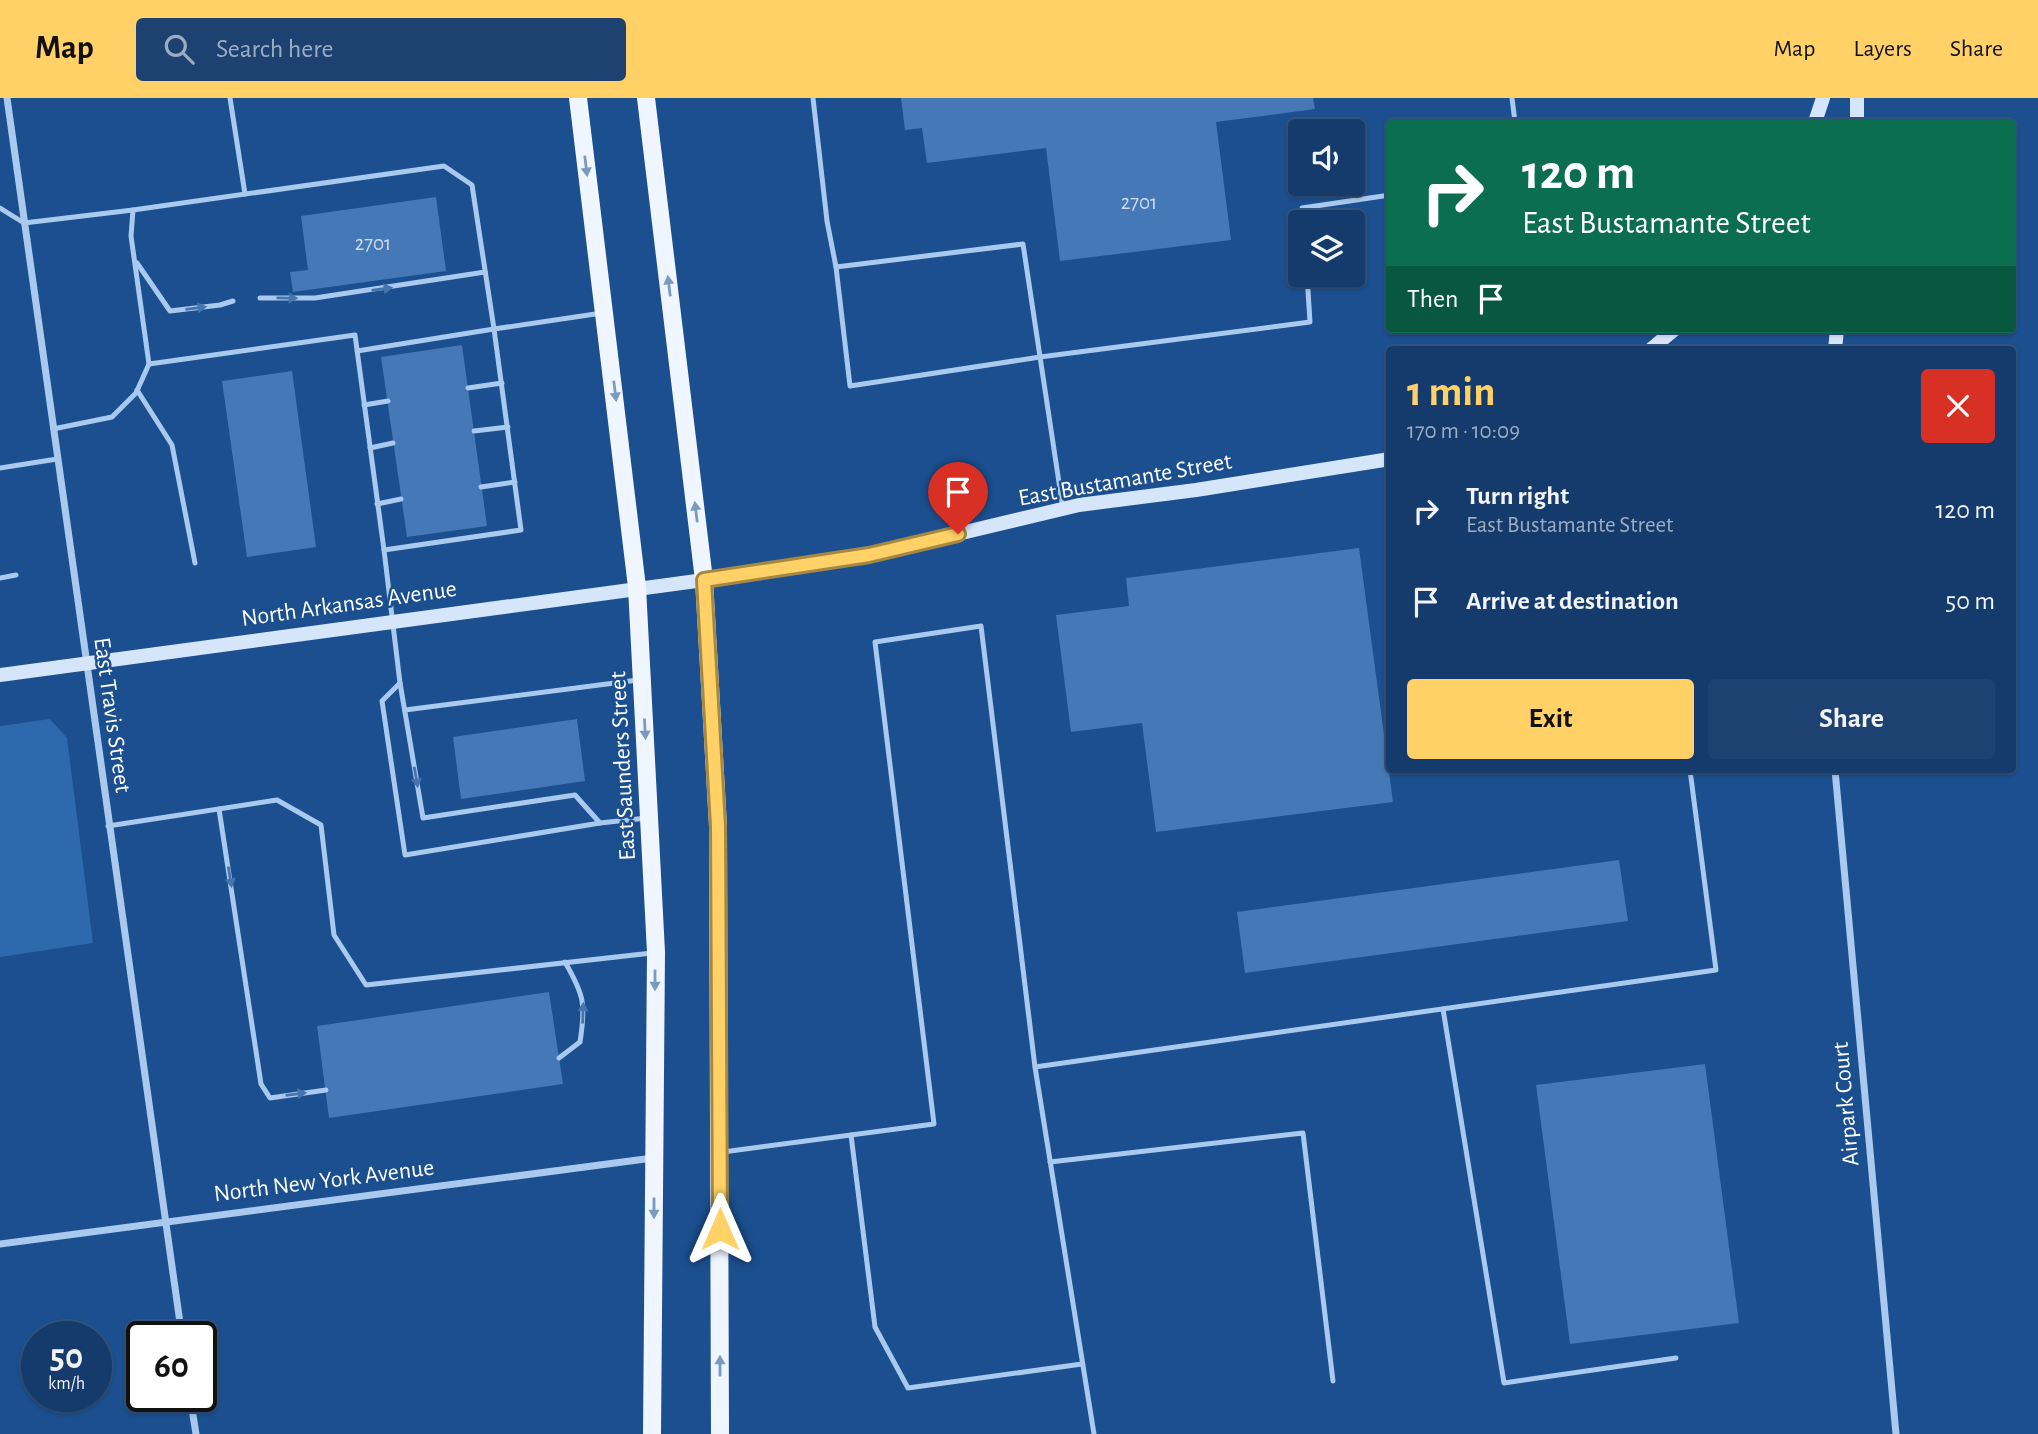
<!DOCTYPE html>
<html lang="en">
<head>
<meta charset="utf-8">
<style>
  :root { --surface:#143b6b; --page:#1d4271; --text:#f1f3f6; --muted:#9dadc1; --line:#33557e; --accent:#ffd166 }
  body { margin:0; font-family:"Alegreya Sans",sans-serif; background:var(--page); color:var(--text); height:100vh; display:flex; flex-direction:column; font-size:26px; white-space:nowrap }
  * { box-sizing:border-box; margin:0 }
  p { font-size:23px; color:var(--muted) }
  .icon { flex:none; width:38px; height:38px; fill:none; stroke:currentColor; stroke-width:2; stroke-linecap:round; stroke-linejoin:round }
  .map { position:relative; flex:1; overflow:hidden }
  .drawer { position:absolute; left:1386px; top:248px; width:630px; height:427px; display:flex; flex-direction:column; background:var(--surface); border-radius:7px; box-shadow:0 2px 5px #0004,0 0 0 2px var(--line) }
  .drawer>* { flex:none }
  .top-card { position:absolute; left:1386px; top:21px; width:630px; height:214px; border-radius:7px; box-shadow:0 2px 5px #0004,0 0 0 2px var(--line); background:#0b6e4f; color:#fff; overflow:hidden }
  .controls { position:absolute; left:1288px; top:21px; display:grid; gap:14px }
  .controls a { display:grid; place-items:center; width:77px; height:77px; border-radius:7px; background:var(--surface); box-shadow:0 2px 5px #0004,0 0 0 2px var(--line); font-size:35px }
  .speed { position:absolute; left:21px; top:1223px; display:flex; gap:14px; font-size:35px; font-weight:700; text-align:center }
  .speed>* { display:grid; place-content:center; width:91px; height:91px; border-radius:50%; background:var(--surface); box-shadow:0 2px 5px #0004,0 0 0 2px var(--line); line-height:1 }
  .speed small { font-size:18px; font-weight:400 }
  .speed .limit { border:4px solid #111; border-radius:10px; background:#fff; color:#111 }
  .pin { position:absolute; display:grid; place-items:center; width:60px; height:60px; color:#fff; margin:-72px -30px; border-radius:50% 50% 50% 0; rotate:-45deg; box-shadow:0 0 7px #0007 }
  .pin .icon { rotate:45deg }
  .me { position:absolute; width:77px; margin:-38px; rotate:0deg; stroke-linejoin:round; filter:drop-shadow(0 0 5px #0008) }
  .turn { display:flex; align-items:center; gap:24px; height:147px; padding:0 21px; font-size:32px }
  .turn .icon { width:91px; height:91px; stroke-width:2.5 }
  .turn b { display:block; font-size:49px; line-height:60px }
  .then { display:flex; align-items:center; height:66px; padding:0 21px; background:#0003; gap:14px; font-size:26px }
  .round { display:grid; place-items:center; flex:none; width:74px; height:74px; border-radius:7px; background:var(--page) }
  .summary { display:flex; align-items:center; justify-content:space-between; height:119px; padding:0 21px }
  h1 { font-size:42px; font-weight:700; line-height:52px; color:var(--accent) }
  .button { display:flex; gap:14px; margin-top:auto; padding:14px 21px }
  .button a { flex:1; height:80px; border-radius:7px; background:var(--accent); color:#111; font-size:28px; font-weight:700; line-height:80px; text-align:center }
  .button a+a { background:var(--page); color:var(--text) }
  ul { padding:0; list-style:none }
  li { display:flex; align-items:center; gap:21px; height:91px; padding:0 21px }
  li div { flex:1 }
  li b { display:block; font-size:26px }
  li em { font-style:normal }
  header { display:flex; align-items:center; gap:42px; box-sizing:border-box; height:98px; padding:0 35px; background:var(--accent); color:#111 }
  header strong { font-size:33px }
  nav { display:flex; gap:38px; margin-inline-start:auto; font-size:24px }
  .search { width:490px; height:63px; background:var(--page); display:flex; align-items:center; gap:18px; box-sizing:border-box; padding:0 24px; border-radius:7px; color:var(--muted); font-size:26px }
  .map>svg:first-child { display:block }
  .green { fill:#2e69ad }
  .building { fill:#4478b7 }
  .lines { fill:none; stroke-linecap:round; stroke-linejoin:round }
  .lane { stroke:#a9c9ee; stroke-width:5 }
  .street { stroke:#a9c9ee; stroke-width:7 }
  .secondary { stroke:#d6e6fa; stroke-width:14 }
  .primary { stroke:#f0f6ff; stroke-width:18 }
  .oneway { fill:#7b9ac1 }
  .oneway2 { fill:#4674ac }
  .route-casing { stroke:#a68842; stroke-width:18 }
  .route { stroke:#ffd166; stroke-width:12 }
  .labels { text-anchor:middle; dominant-baseline:central; stroke-width:5; stroke-linejoin:round; paint-order:stroke }
  .number-label { font-size:21px; fill:#d0dded }
  .street-label { font-size:24px; fill:#fff; stroke:#1b4f8f }
</style>
</head>
<body>
<header>
<strong>Map</strong>
<div class="search"><svg class="icon" aria-label="search" viewBox="0 0 24 24"><circle cx="10" cy="10" r="6"/><path d="M15 15l6 6"/></svg>Search here</div>
<nav><a>Map</a><a>Layers</a><a>Share</a></nav>
</header>
<div class="map">
<svg width="2038" height="1336" viewBox="0 0 2038 1336">
  <rect width="100%" height="100%" fill="#1b4f8f"/>
  <polygon class="green" points="50,621 67,640 93,845 0,859 0,628"/>
  <g class="building">
    <polygon points="901,0 1313,0 1315,11 1216,24 1231,142 1060,163 1046,50 927,65 922,30 905,32"/>
    <polygon points="436,99 446,173 293,194 290,174 308,172 301,118"/>
    <polygon points="462,247 487,428 407,439 381,259"/>
    <polygon points="292,273 316,449 247,459 222,283"/>
    <polygon points="1359,450 1393,704 1156,734 1142,625 1071,634 1056,517 1129,508 1126,480"/>
    <polygon points="577,621 585,683 461,701 453,639"/>
    <polygon points="1619,762 1628,823 1245,875 1237,814"/>
    <polygon points="549,894 563,986 329,1020 317,928"/>
    <polygon points="1705,966 1739,1225 1570,1246 1536,987"/>
  </g>
  <g class="lines">
    <g class="lane">
      <polyline points="230,0 245,96"/>
      <polyline points="813,0 827,123 836,169 1023,146 1063,411"/>
      <polyline points="1512,0 1515,24"/>
      <polyline points="0,110 24,125 133,112"/>
      <polyline points="1303,124 1302,110 1390,97"/>
      <polyline points="137,165 170,213 220,207 233,203"/>
      <polyline points="836,169 850,288 1040,259 1310,224 1307,177"/>
      <polyline points="260,200 315,200 485,174"/>
      <polyline points="357,253 494,231 521,432 384,452 355,237 149,266 131,138 133,112 444,68 472,87 494,231 602,215"/>
      <polyline points="468,290 502,285"/>
      <polyline points="137,292 172,347 195,465"/>
      <polyline points="364,307 388,303"/>
      <polyline points="53,331 112,319 136,295 149,266"/>
      <polyline points="474,333 508,329"/>
      <polyline points="370,350 393,345"/>
      <polyline points="0,370 57,361"/>
      <polyline points="481,389 515,384"/>
      <polyline points="377,406 401,401"/>
      <polyline points="384,452 400,585 382,603 405,757 600,725 647,720"/>
      <polyline points="0,480 16,477"/>
      <polyline points="400,585 423,720 575,697 600,725"/>
      <polyline points="405,612 638,582"/>
      <polyline points="219,711 261,986 270,1000 326,992"/>
      <polyline points="108,728 277,702 321,727 334,837 366,887 652,855"/>
      <polyline points="1443,911 1504,1285 1676,1260"/>
      <path d="M559,960L580,944C586,906 584,897 565,864"/>
      <polyline points="851,1037 875,1229 908,1290 1082,1266"/>
      <polyline points="723,1054 934,1026 875,544 981,528 1035,969"/>
      <polyline points="1050,1064 1303,1035 1333,1283"/>
      <polyline points="1094,1336 1035,969 1716,872 1690,672"/>
    </g>
    <g class="street">
      <polyline points="7,0 182,1239"/>
      <polyline points="1835,672 1896,1336"/>
      <polyline points="0,1146 653,1060"/>
      <polyline points="190,1298 196,1336"/>
    </g>
    <g class="secondary">
      <polyline points="1815,24 1823,0"/>
      <polyline points="1857,24 1857,0"/>
      <polyline points="1650,252 1675,231"/>
      <polyline points="1835,252 1837,231"/>
      <polyline points="0,577 704,482 869,457 1079,407 1196,392 1390,361"/>
    </g>
    <g class="primary">
      <polyline points="578,0 637,489 656,854 652,1336"/>
      <polyline points="646,0 704,482 718,728 720,1336"/>
    </g>
  </g>
  <defs><path id="oneway-solid" d="M-6-.8H1V-3.2L6.5 0L1 3.2V.8H-6Z" transform="scale(1.75)"/></defs>
  <g class="oneway">
    <use href="#oneway-solid" transform="translate(586 68) rotate(83)"/>
    <use href="#oneway-solid" transform="translate(669 188) rotate(-97)"/>
    <use href="#oneway-solid" transform="translate(615 293) rotate(83)"/>
    <use href="#oneway-solid" transform="translate(696 414) rotate(-97)"/>
    <use href="#oneway-solid" transform="translate(645 631) rotate(87)"/>
    <use href="#oneway-solid" transform="translate(655 882) rotate(90)"/>
    <use href="#oneway-solid" transform="translate(654 1110) rotate(90)"/>
    <use href="#oneway-solid" transform="translate(720 1268) rotate(-90)"/>
  </g>
  <g class="oneway2">
    <use href="#oneway-solid" transform="translate(382 191) rotate(-8)"/>
    <use href="#oneway-solid" transform="translate(287 200) rotate(1)"/>
    <use href="#oneway-solid" transform="translate(196 210) rotate(-7)"/>
    <use href="#oneway-solid" transform="translate(416 679) rotate(80)"/>
    <use href="#oneway-solid" transform="translate(230 779) rotate(81)"/>
    <use href="#oneway-solid" transform="translate(583 915) rotate(-88)"/>
    <use href="#oneway-solid" transform="translate(296 996) rotate(-7)"/>
  </g>
  <g class="lines">
    <g class="route-casing">
      <polyline id="route" points="720,1131 718,728 704,482 869,457 958,436"/>
    </g>
    <use href="#route" class="route"/>
  </g>
  <g class="labels">
    <g class="number-label">
      <text x="1139" y="104">2701</text>
      <text x="373" y="145">2701</text>
    </g>
    <g class="street-label">
      <text transform="translate(1125 382) rotate(-10)">East Bustamante Street</text>
      <text transform="translate(349 506) rotate(-8)">North Arkansas Avenue</text>
      <text transform="translate(112 617) rotate(82)">East Travis Street</text>
      <text transform="translate(623 668) rotate(-93)">East Saunders Street</text>
      <text transform="translate(1846 1006) rotate(-95)">Airpark Court</text>
      <text transform="translate(324 1083) rotate(-7)">North New York Avenue</text>
    </g>
  </g>
</svg>
<div class="controls">
<a><svg class="icon" aria-label="sound" viewBox="0 0 24 24"><path d="M4 9h4l5-4v14l-5-4H4zM17 9q2 3 0 6"/></svg></a>
<a><svg class="icon" aria-label="layers" viewBox="0 0 24 24"><path d="M12 4l9 5-9 5-9-5zM3 14l9 5 9-5"/></svg></a>
</div>
<div class="speed"><div>50<small>km/h</small></div><div class="limit">60</div></div>
<div class="pin" style="left:958px;top:436px;background:#d93025"><svg class="icon" aria-label="arrive" viewBox="0 0 24 24"><path d="M6 21V4h12l-3 4 3 4H6"/></svg></div>
<svg class="me" style="left:720px;top:1131px" viewBox="-20 -20 40 40"><path d="M0-17L14 15 0 8-14 15z" fill="#ffd166" stroke="#fff" stroke-width="4"/></svg>
<div class="top-card">
<div class="turn"><svg class="icon" aria-label="right" viewBox="0 0 24 24"><path d="M7 20v-9h11M14 6l5 5-5 5"/></svg><div><b>120 m</b>East Bustamante Street</div></div>
<div class="then">Then<svg class="icon" aria-label="arrive" viewBox="0 0 24 24"><path d="M6 21V4h12l-3 4 3 4H6"/></svg></div>
</div>
<section class="drawer">
<div class="summary"><div><h1>1 min</h1><p>170 m · 10:09</p></div><a class="round" style="background:#d93025;color:#fff"><svg class="icon" aria-label="close" viewBox="0 0 24 24"><path d="M6 6l12 12M18 6L6 18"/></svg></a></div>
<ul>
<li><svg class="icon" aria-label="right" viewBox="0 0 24 24"><path d="M7 20v-9h11M14 6l5 5-5 5"/></svg><div><b>Turn right</b><p>East Bustamante Street</p></div><em>120 m</em></li>
<li><svg class="icon" aria-label="arrive" viewBox="0 0 24 24"><path d="M6 21V4h12l-3 4 3 4H6"/></svg><div><b>Arrive at destination</b></div><em>50 m</em></li>
</ul>
<div class="button"><a>Exit</a><a>Share</a></div>
</section>
</div>
</body>
</html>
